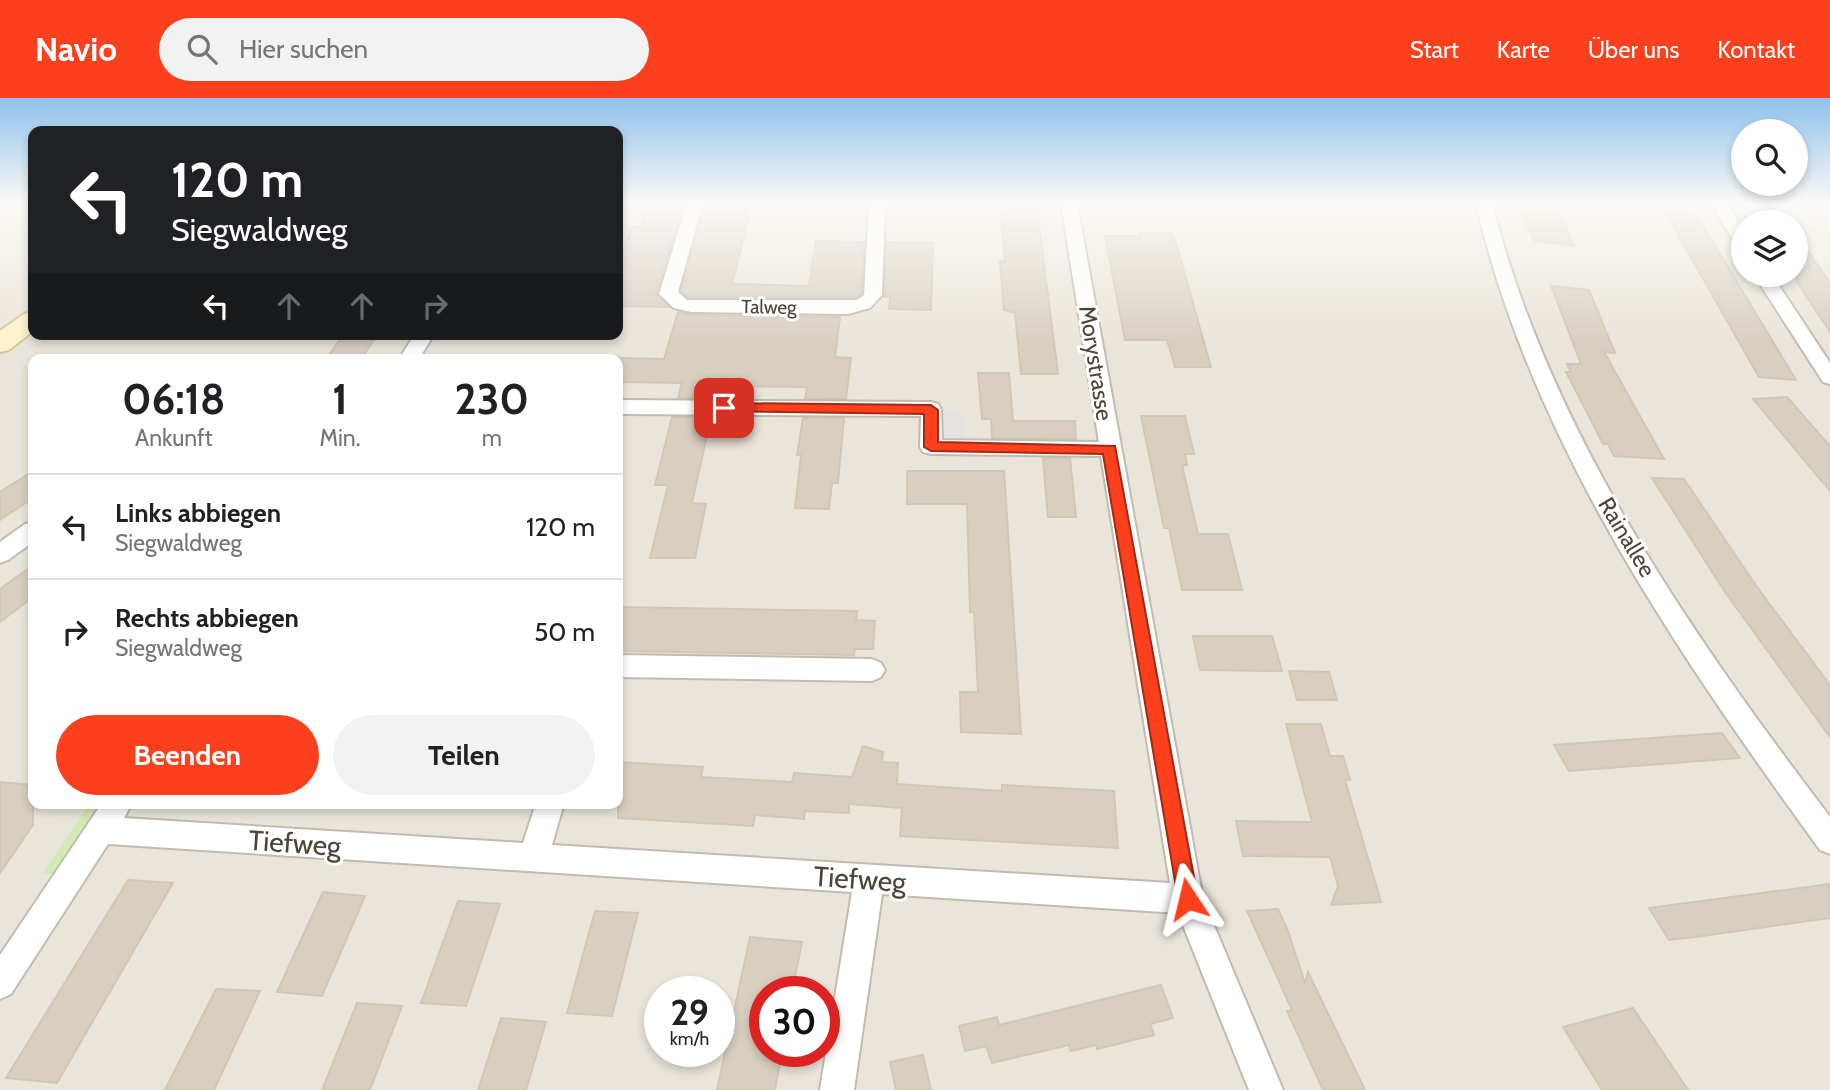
<!DOCTYPE html>
<html lang="de">
<head>
<meta charset="utf-8">
<style>
  :root { --surface:#fff; --page:#f2f2f2; --text:#202124; --muted:#757577; --line:#e0e0e0; --accent:#fc3f1d }
  body { margin:0; font-family:Cabin,sans-serif; background:var(--page); color:var(--text); height:100vh; display:flex; flex-direction:column; font-size:26px; white-space:nowrap }
  * { box-sizing:border-box; margin:0 }
  p { font-size:23px; color:var(--muted) }
  .icon { flex:none; width:38px; height:38px; fill:none; stroke:currentColor; stroke-width:2; stroke-linecap:round; stroke-linejoin:round }
  .map { position:relative; flex:1; overflow:hidden }
  .drawer { position:absolute; left:28px; top:256px; width:595px; height:455px; display:flex; flex-direction:column; background:var(--surface); border-radius:14px; box-shadow:0 4px 10px #0003 }
  .drawer>* { flex:none }
  .hud { position:absolute; left:28px; top:28px; width:595px; height:214px; border-radius:14px; box-shadow:0 4px 10px #0003; background:#202124; color:#fff; overflow:hidden }
  .buttons { position:absolute; left:1731px; top:21px; display:grid; gap:14px }
  .buttons a { display:grid; place-items:center; width:77px; height:77px; border-radius:50%; background:var(--surface); box-shadow:0 4px 10px #0003; font-size:35px }
  .speed { position:absolute; left:644px; top:878px; display:flex; gap:14px; font-size:35px; font-weight:700; text-align:center }
  .speed>* { display:grid; place-content:center; width:91px; height:91px; border-radius:50%; background:var(--surface); box-shadow:0 4px 10px #0003; line-height:1 }
  .speed small { font-size:18px; font-weight:400 }
  .speed .limit { border:10px solid #d22; background:#fff; color:#111 }
  .pin { position:absolute; display:grid; place-items:center; width:60px; height:60px; color:#fff; margin:-30px; border-radius:14px; box-shadow:0 4px 10px #0006 }
  .me { position:absolute; width:77px; margin:-38px; rotate:350deg; stroke-linejoin:round; filter:drop-shadow(0 0 5px #0008) }
  .turn { display:flex; align-items:center; gap:24px; height:147px; padding:0 28px; font-size:32px }
  .turn .icon { width:91px; height:91px; stroke-width:2.5 }
  .turn b { display:block; font-size:49px; line-height:60px }
  .lanes { display:flex; align-items:center; height:66px; padding:0 28px; background:#0003; justify-content:center; gap:35px; direction:ltr }
  .lanes .off { opacity:.35 }
  .eta { display:flex; justify-content:space-evenly; align-items:center; height:119px; text-align:center }
  .eta b { font-size:42px; font-weight:800; line-height:49px }
  .action { display:flex; gap:14px; margin-top:auto; padding:14px 28px }
  .action a { flex:1; height:80px; border-radius:42px; background:var(--accent); color:#fff; font-size:28px; font-weight:800; line-height:80px; text-align:center }
  .action a+a { background:var(--page); color:var(--text) }
  ul { padding:0; list-style:none }
  li { display:flex; align-items:center; gap:21px; height:105px; padding:0 28px; border-top:2px solid var(--line) }
  li div { flex:1 }
  li b { display:block; font-size:26px }
  li em { font-style:normal }
  header { display:flex; align-items:center; gap:42px; box-sizing:border-box; height:98px; padding:0 35px; background:var(--accent); color:#fff }
  header strong { font-size:33px }
  nav { display:flex; gap:38px; margin-inline-start:auto; font-size:24px }
  .search { width:490px; height:63px; background:var(--page); display:flex; align-items:center; gap:18px; box-sizing:border-box; padding:0 24px; border-radius:38px; color:var(--muted); font-size:26px }
  .map>svg:first-child { display:block }
  .residential { fill:#eae5da; fill-rule:evenodd }
  .green { fill:#d2eab5 }
  .parking { fill:#e5e3e0 }
  .building { fill:#d8cfc1; stroke:#d3c7b4; stroke-width:2 }
  .lines { fill:none; stroke-linecap:round; stroke-linejoin:round }
  .street-casing { stroke:#c2bbae; stroke-width:4 }
  .secondary-casing { stroke:#d6c79b; stroke-width:4 }
  .street { fill:#fff; fill-rule:evenodd }
  .secondary { fill:#fff3cd; fill-rule:evenodd }
  .route { fill:#fc3f1d; stroke:#a42913; stroke-width:2 }
  .labels { text-anchor:middle; dominant-baseline:central; stroke-width:6; stroke-linejoin:round; paint-order:stroke }
  .far-street-label { font-size:19px; fill:#4b4439; stroke:#fff }
  .street-label { font-size:23px; fill:#4b4439; stroke:#fff }
  .near-street-label { font-size:28px; fill:#4b4439; stroke:#fff }
</style>
</head>
<body>
<header>
<strong>Navio</strong>
<div class="search"><svg class="icon" aria-label="search" viewBox="0 0 24 24"><circle cx="10" cy="10" r="6"/><path d="M15 15l6 6"/></svg>Hier suchen</div>
<nav><a>Start</a><a>Karte</a><a>Über uns</a><a>Kontakt</a></nav>
</header>
<div class="map">
<svg width="1830" height="992" viewBox="0 0 1830 992">
  <rect width="100%" height="100%" fill="#f6f3ec"/>
  <path class="residential" d="M0,105H33V236H618V105H1830V992H0ZM1743,124H1796V177H1743ZM33,261H618V705H33ZM660,894H719V954H660ZM765,894H824V954H765Z"/>
  <polygon class="green" points="90,705 101,705 54,776 43,775"/>
  <polygon class="parking" points="964,314 966,344 945,344 944,315"/>
  <g class="building">
    <polygon points="644,105 684,105 656,195 669,209 618,208 618,179 624,163 619,163 632,129 642,129"/>
    <polygon points="705,105 748,105 748,122 732,186 809,188 816,143 864,144 861,196 857,199 688,199 681,193"/>
    <polygon points="1000,110 1037,111 1058,276 1021,276 1015,215 1004,212 1000,163 1005,163"/>
    <polygon points="1518,111 1559,113 1574,148 1535,143"/>
    <polygon points="1665,114 1696,116 1796,282 1759,279"/>
    <polygon points="1139,135 1173,135 1211,269 1175,269 1167,242 1125,242 1105,138 1140,138"/>
    <polygon points="1796,136 1830,185 1830,234 1796,183"/>
    <polygon points="886,144 933,145 931,212 889,211 890,199 884,199"/>
    <polygon points="1551,188 1589,192 1615,255 1604,254 1664,361 1614,358 1608,346 1603,346 1566,274 1571,274 1567,266 1581,266"/>
    <polygon points="678,214 691,217 840,219 835,259 851,260 846,301 805,301 807,289 718,288 716,300 678,300 682,285 618,284 618,260 664,261"/>
    <polygon points="344,236 378,236 361,261 326,261"/>
    <polygon points="978,275 1009,275 1013,323 1075,323 1076,341 992,340 991,321 982,321"/>
    <polygon points="1787,299 1830,348 1830,393 1753,301"/>
    <polygon points="1141,318 1185,318 1194,356 1185,356 1187,367 1182,367 1198,436 1228,436 1242,492 1182,492 1169,430 1164,430"/>
    <polygon points="672,319 711,319 692,405 706,406 695,460 650,460 668,387 655,387"/>
    <polygon points="803,320 844,320 838,385 832,385 829,411 795,410 801,357 797,357"/>
    <polygon points="1043,360 1070,360 1076,419 1048,419"/>
    <polygon points="33,373 33,400 0,422 0,394"/>
    <polygon points="907,373 1004,373 1021,636 961,634 960,594 978,594 974,514 970,514 967,406 907,406"/>
    <polygon points="1652,380 1684,381 1757,489 1830,587 1830,639 1725,494"/>
    <polygon points="33,467 33,499 0,524 0,491"/>
    <polygon points="618,509 857,513 856,522 875,523 873,551 855,551 854,557 618,553"/>
    <polygon points="1193,538 1272,538 1282,573 1200,572"/>
    <polygon points="1289,573 1329,574 1337,602 1297,602"/>
    <polygon points="1286,626 1321,626 1330,658 1343,658 1350,682 1345,682 1381,804 1331,807 1338,788 1330,759 1243,758 1236,723 1312,724"/>
    <polygon points="1722,635 1740,660 1569,673 1554,647"/>
    <polygon points="863,648 883,654 882,664 898,665 897,686 1002,693 1002,687 1114,693 1118,750 900,738 902,710 849,706 849,715 805,713 804,721 755,717 753,728 618,720 618,664 703,669 701,679 792,684 794,675 852,679"/>
    <polygon points="0,684 33,687 33,727 0,775"/>
    <polygon points="128,782 173,785 57,985 6,980"/>
    <polygon points="1830,786 1830,820 1695,839 1669,842 1649,810"/>
    <polygon points="323,794 365,798 322,898 277,894"/>
    <polygon points="458,803 500,806 466,908 421,905"/>
    <polygon points="1278,811 1288,833 1305,885 1308,874 1365,992 1323,992 1287,913 1292,912 1247,813"/>
    <polygon points="595,813 638,815 612,918 567,915"/>
    <polygon points="750,839 802,844 792,894 765,894 765,954 782,954 775,992 717,992"/>
    <polygon points="1161,887 1173,920 1150,926 1154,937 1097,951 1096,947 1071,953 1069,947 992,965 986,948 965,953 959,928 997,919 999,927"/>
    <polygon points="216,891 260,893 214,992 165,992"/>
    <polygon points="357,905 402,908 370,992 322,992"/>
    <polygon points="1633,910 1688,992 1602,992 1563,929"/>
    <polygon points="501,920 546,924 526,992 478,992"/>
    <polygon points="923,957 931,992 896,992 890,964"/>
  </g>
  <g class="lines">
    <g class="street-casing">
      <g id="street">
        <polygon points="687,105 703,105 678,194 687,202 857,202 864,197 869,105 885,105 882,197 870,210 848,216 691,214 674,210 659,196"/>
        <polygon points="1061,105 1077,105 1203,801 1283,992 1249,992 1178,815 882,796 854,992 820,992 852,794 108,746 11,896 0,901 0,857 102,705 132,705 124,720 523,745 536,705 564,705 552,747 1170,785 1101,358 931,356 923,354 920,349 921,318 618,316 618,302 931,304 938,306 941,311 942,342 1099,344"/>
        <path d="M1476,105H1492C1550,334 1689,533 1830,719V756L1820,752C1678,556 1531,344 1476,105Z"/>
        <polygon points="1711,105 1727,105 1743,131 1743,150 1737,149"/>
        <polygon points="1754,177 1772,177 1830,265 1830,286 1823,284"/>
        <polygon points="415,236 434,236 419,261 399,261"/>
        <polygon points="33,424 33,444 8,462 0,465 0,444 25,426"/>
        <polygon points="618,557 872,561 881,565 885,572 881,579 872,583 618,579"/>
      </g>
    </g>
    <g class="secondary-casing">
      <polygon id="secondary" points="33,213 33,233 9,252 0,254 0,233 24,216"/>
    </g>
    <use href="#street" class="street"/>
    <use href="#secondary" class="secondary"/>
  </g>
  <linearGradient id="sky" x2="0" y2="1"><stop stop-color="#8fc1ec"/><stop offset="0.43" stop-color="#fbfaf6"/><stop offset="1" stop-color="#fbfaf6" stop-opacity="0"/></linearGradient>
  <rect width="1830" height="244" fill="url(#sky)"/>
  <polygon class="route" points="724,305 931,307 938,312 938,344 1115,348 1198,801 1195,808 1188,810 1181,808 1178,801 1103,356 931,353 924,349 924,316 719,313 719,307"/>
  <g class="labels">
    <g class="far-street-label">
      <text transform="translate(769 209) rotate(1)">Talweg</text>
    </g>
    <g class="street-label">
      <text transform="translate(1096 265) rotate(81)">Morystrasse</text>
      <text transform="translate(1627 439) rotate(59)">Rainallee</text>
    </g>
    <g class="near-street-label">
      <text transform="translate(295 745) rotate(4)">Tiefweg</text>
      <text transform="translate(860 781) rotate(4)">Tiefweg</text>
    </g>
  </g>
</svg>
<div class="buttons">
<a><svg class="icon" aria-label="search" viewBox="0 0 24 24"><circle cx="10" cy="10" r="6"/><path d="M15 15l6 6"/></svg></a>
<a><svg class="icon" aria-label="layers" viewBox="0 0 24 24"><path d="M12 4l9 5-9 5-9-5zM3 14l9 5 9-5"/></svg></a>
</div>
<div class="speed"><div>29<small>km/h</small></div><div class="limit">30</div></div>
<div class="pin" style="left:724px;top:310px;background:#d93025"><svg class="icon" aria-label="arrive" viewBox="0 0 24 24"><path d="M6 21V4h12l-3 4 3 4H6"/></svg></div>
<svg class="me" style="left:1188px;top:801px" viewBox="-20 -20 40 40"><path d="M0-17L14 15 0 8-14 15z" fill="#fc3f1d" stroke="#fff" stroke-width="4"/></svg>
<div class="hud">
<div class="turn"><svg class="icon" aria-label="left" viewBox="0 0 24 24"><path d="M17 20v-9H6M10 6l-5 5 5 5"/></svg><div><b>120 m</b>Siegwaldweg</div></div>
<div class="lanes"><svg class="icon" aria-label="left" viewBox="0 0 24 24"><path d="M17 20v-9H6M10 6l-5 5 5 5"/></svg><svg class="icon off" aria-label="ahead" viewBox="0 0 24 24"><path d="M12 20V5M6 11l6-6 6 6"/></svg><svg class="icon off" aria-label="ahead" viewBox="0 0 24 24"><path d="M12 20V5M6 11l6-6 6 6"/></svg><svg class="icon off" aria-label="right" viewBox="0 0 24 24"><path d="M7 20v-9h11M14 6l5 5-5 5"/></svg></div>
</div>
<section class="drawer">
<div class="eta">
<div><b>06:18</b><p>Ankunft</p></div>
<div><b>1</b><p>Min.</p></div>
<div><b>230</b><p>m</p></div>
</div>
<ul>
<li><svg class="icon" aria-label="left" viewBox="0 0 24 24"><path d="M17 20v-9H6M10 6l-5 5 5 5"/></svg><div><b>Links abbiegen</b><p>Siegwaldweg</p></div><em>120 m</em></li>
<li><svg class="icon" aria-label="right" viewBox="0 0 24 24"><path d="M7 20v-9h11M14 6l5 5-5 5"/></svg><div><b>Rechts abbiegen</b><p>Siegwaldweg</p></div><em>50 m</em></li>
</ul>
<div class="action"><a>Beenden</a><a>Teilen</a></div>
</section>
</div>
</body>
</html>
